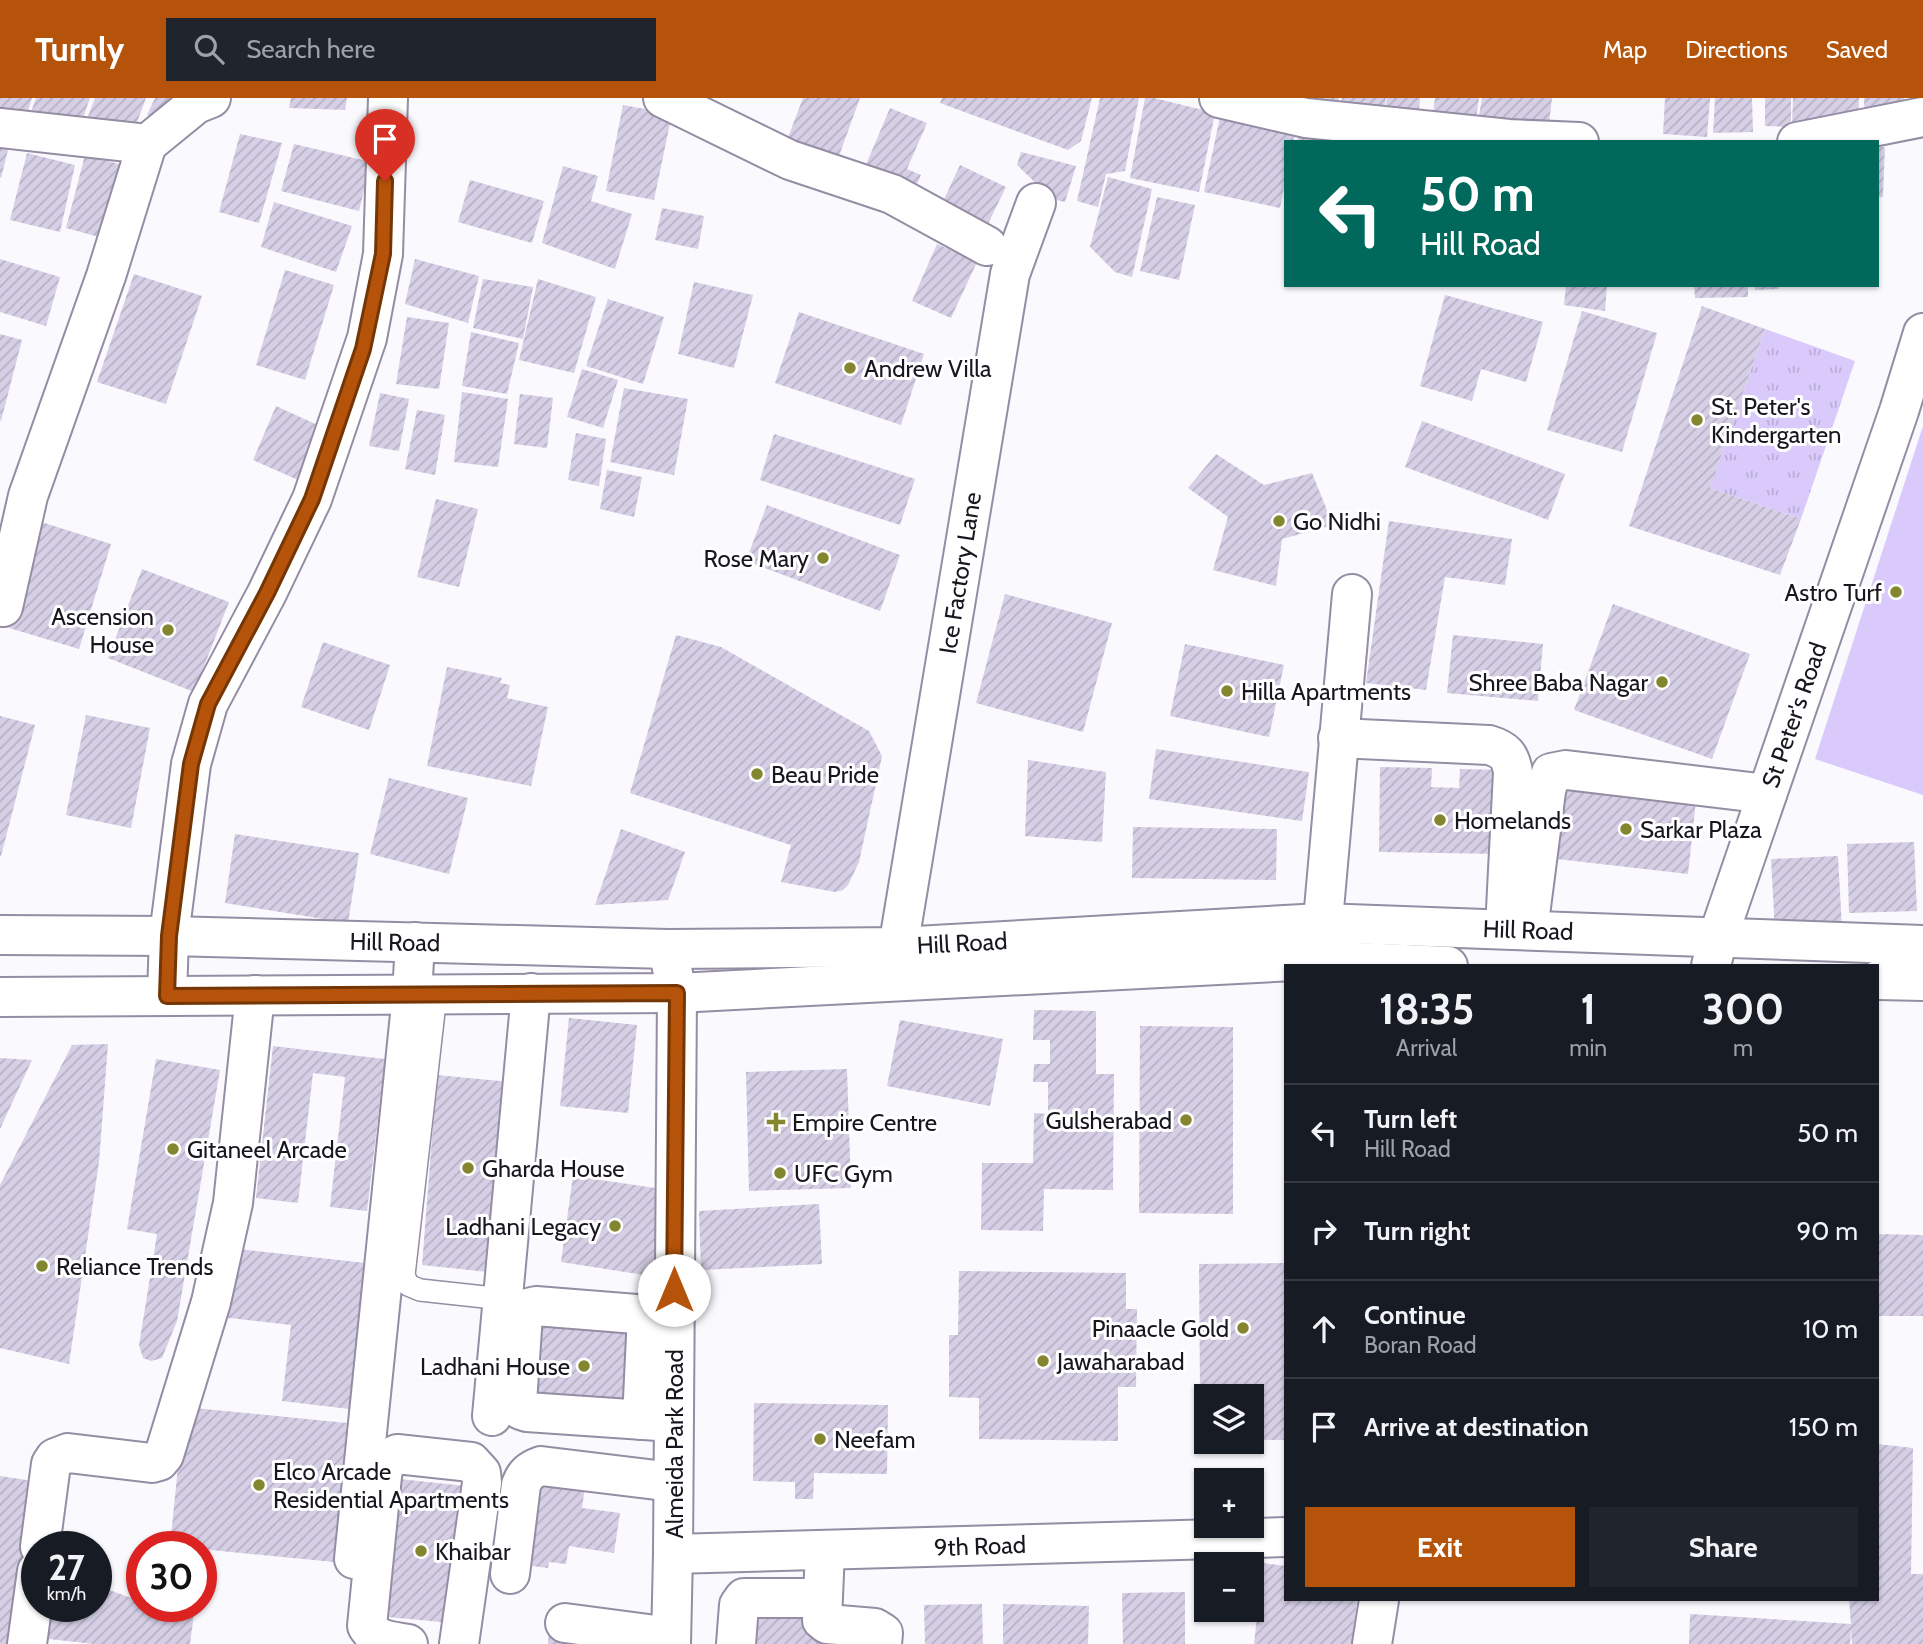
<!DOCTYPE html>
<html lang="en">
<head>
<meta charset="utf-8">
<style>
  :root { --surface:#171b24; --page:#20242c; --text:#f1f3f6; --muted:#9ea1a6; --line:#363941; --accent:#b45309 }
  body { margin:0; font-family:Cabin,sans-serif; background:var(--page); color:var(--text); height:100vh; display:flex; flex-direction:column; font-size:26px; white-space:nowrap }
  * { box-sizing:border-box; margin:0 }
  p { font-size:23px; color:var(--muted) }
  .icon { flex:none; width:38px; height:38px; fill:none; stroke:currentColor; stroke-width:2; stroke-linecap:round; stroke-linejoin:round }
  .map { position:relative; flex:1; overflow:hidden }
  .panel { position:absolute; left:1284px; top:866px; width:595px; height:637px; display:flex; flex-direction:column; background:var(--surface); border-radius:0px; box-shadow:0 2px 5px #0004 }
  .panel>* { flex:none }
  .banner { position:absolute; left:1284px; top:42px; width:595px; height:147px; border-radius:0px; box-shadow:0 2px 5px #0004; background:#00695c; color:#fff; overflow:hidden }
  .buttons { position:absolute; left:1194px; top:1286px; display:grid; gap:14px }
  .buttons a { display:grid; place-items:center; width:70px; height:70px; border-radius:0px; background:var(--surface); box-shadow:0 2px 5px #0004; font-size:35px }
  .speed { position:absolute; left:21px; top:1433px; display:flex; gap:14px; font-size:35px; font-weight:700; text-align:center }
  .speed>* { display:grid; place-content:center; width:91px; height:91px; border-radius:50%; background:var(--surface); box-shadow:0 2px 5px #0004; line-height:1 }
  .speed small { font-size:18px; font-weight:400 }
  .speed .limit { border:10px solid #d22; background:#fff; color:#111 }
  .pin { position:absolute; display:grid; place-items:center; width:60px; height:60px; color:#fff; margin:-72px -30px; border-radius:50% 50% 50% 0; rotate:-45deg; box-shadow:0 0 7px #0007 }
  .pin .icon { rotate:45deg }
  .me { position:absolute; width:77px; margin:-38px; rotate:0deg; stroke-linejoin:round; filter:drop-shadow(0 0 5px #0008) }
  .turn { display:flex; align-items:center; gap:24px; height:147px; padding:0 21px; font-size:32px }
  .turn .icon { width:91px; height:91px; stroke-width:2.5 }
  .turn b { display:block; font-size:49px; line-height:60px }
  .eta { display:flex; justify-content:space-evenly; align-items:center; height:119px; text-align:center }
  .eta b { font-size:42px; font-weight:800; line-height:49px }
  .button { display:flex; gap:14px; margin-top:auto; padding:14px 21px }
  .button a { flex:1; height:80px; border-radius:0px; background:var(--accent); color:#fff; font-size:28px; font-weight:800; line-height:80px; text-align:center }
  .button a+a { background:var(--page); color:var(--text) }
  ul { padding:0; list-style:none }
  li { display:flex; align-items:center; gap:21px; height:98px; padding:0 21px; border-top:2px solid var(--line) }
  li div { flex:1 }
  li b { display:block; font-size:26px }
  li em { font-style:normal }
  header { display:flex; align-items:center; gap:42px; box-sizing:border-box; height:98px; padding:0 35px; background:var(--accent); color:#fff }
  header strong { font-size:33px }
  nav { display:flex; gap:38px; margin-inline-start:auto; font-size:24px }
  .search { width:490px; height:63px; background:var(--page); display:flex; align-items:center; gap:18px; box-sizing:border-box; padding:0 24px; border-radius:0px; color:var(--muted); font-size:26px }
  .map>svg:first-child { display:block }
  .park { fill:url(#park-tufts) }
  .pitch { fill:#d9cafb }
  .building { fill:url(#building-hatch) }
  .lines { fill:none; stroke-linecap:round; stroke-linejoin:round }
  .lane-casing { stroke:#948da3; stroke-width:24 }
  .street-casing { stroke:#948da3; stroke-width:42 }
  .secondary-casing { stroke:#948da3; stroke-width:42 }
  .lane { stroke:#fff; stroke-width:21 }
  .street { stroke:#fff; stroke-width:38 }
  .secondary { stroke:#fff; stroke-width:38 }
  .route-casing { stroke:#753606; stroke-width:18 }
  .route { stroke:#b45309; stroke-width:12 }
  .poi-dot { fill:#83852f; stroke:#fff; stroke-width:2.5 }
  .labels { text-anchor:middle; dominant-baseline:central; stroke-width:6; stroke-linejoin:round; paint-order:stroke }
  .poi-label { font-size:24px; fill:#18161e; stroke:#fff; text-anchor:start }
  .street-label { font-size:24px; fill:#18161e; stroke:#fff }
</style>
</head>
<body>
<header>
<strong>Turnly</strong>
<div class="search"><svg class="icon" aria-label="search" viewBox="0 0 24 24"><circle cx="10" cy="10" r="6"/><path d="M15 15l6 6"/></svg>Search here</div>
<nav><a>Map</a><a>Directions</a><a>Saved</a></nav>
</header>
<div class="map">
<svg width="1923" height="1546" viewBox="0 0 1923 1546">
  <defs>
    <pattern id="park-tufts" width="24" height="20" patternUnits="userSpaceOnUse" patternTransform="scale(1.75)"><rect width="24" height="20" fill="#d9cafb"/><path d="M3 7l-1-3M5 7V3M7 7l1-3M15 17l-1-3M17 17v-4M19 17l1-3" fill="none" stroke="#baadd7"/></pattern>
    <pattern id="building-hatch" width="6" height="6" patternUnits="userSpaceOnUse" patternTransform="scale(1.75)"><rect width="6" height="6" fill="#d6cfe6"/><path d="M-1 1l2-2M0 6l6-6M5 7l2-2" fill="none" stroke="#b7b1c5"/></pattern>
  </defs>
  <rect width="100%" height="100%" fill="#faf9fe"/>
  <polygon class="park" points="1765,231 1855,263 1801,421 1710,390"/>
  <polygon class="pitch" points="1923,328 1923,697 1815,661"/>
  <g class="building">
    <polygon points="0,0 32,0 24,26 0,19"/>
    <polygon points="36,0 90,0 78,34 30,17"/>
    <polygon points="95,0 146,0 130,43 85,26"/>
    <polygon points="155,0 212,0 169,29 147,17"/>
    <polygon points="291,0 347,0 345,12 289,10"/>
    <polygon points="803,0 860,0 835,69 784,50"/>
    <polygon points="942,0 1092,0 1081,43 1068,52 940,5"/>
    <polygon points="1100,0 1139,0 1125,73 1106,76 1098,109 1077,103"/>
    <polygon points="1145,0 1154,0 1215,15 1199,94 1130,80"/>
    <polygon points="1314,0 1339,0 1335,15 1311,12"/>
    <polygon points="1342,0 1386,0 1383,18 1361,15 1361,3 1359,16 1340,13"/>
    <polygon points="1387,0 1420,0 1418,23 1384,19"/>
    <polygon points="1435,0 1479,0 1476,20 1433,15"/>
    <polygon points="1482,0 1552,0 1548,34 1478,24"/>
    <polygon points="1665,0 1710,0 1707,39 1663,36"/>
    <polygon points="1715,0 1752,0 1753,34 1713,35"/>
    <polygon points="1765,0 1791,0 1791,29 1765,28"/>
    <polygon points="1793,0 1859,0 1858,29 1792,28"/>
    <polygon points="1864,0 1904,0 1906,18 1865,24"/>
    <polygon points="623,7 672,16 654,102 606,93"/>
    <polygon points="890,10 927,25 907,71 921,77 912,97 862,76"/>
    <polygon points="1220,19 1294,38 1293,44 1286,44 1286,79 1280,110 1204,94"/>
    <polygon points="1300,31 1313,34 1311,44 1297,44"/>
    <polygon points="1317,31 1356,44 1314,44"/>
    <polygon points="0,33 12,36 1,80 0,79"/>
    <polygon points="240,36 282,45 259,125 219,114"/>
    <polygon points="294,46 371,64 359,113 281,93"/>
    <polygon points="1878,49 1885,49 1883,99 1878,99"/>
    <polygon points="1021,54 1076,68 1065,104 1052,101 1017,67"/>
    <polygon points="27,55 75,67 60,134 10,122"/>
    <polygon points="85,57 130,69 110,142 66,130"/>
    <polygon points="960,67 1006,89 984,134 939,112"/>
    <polygon points="563,68 598,78 591,103 632,116 615,171 542,145"/>
    <polygon points="1108,79 1152,91 1132,179 1115,174 1090,149"/>
    <polygon points="470,82 544,103 532,145 458,124"/>
    <polygon points="1157,99 1195,107 1179,182 1140,173"/>
    <polygon points="274,104 352,128 336,174 261,149"/>
    <polygon points="662,110 704,118 698,151 655,142"/>
    <polygon points="937,146 977,164 951,220 912,203"/>
    <polygon points="0,161 60,179 46,228 0,214"/>
    <polygon points="415,161 479,178 468,225 405,206"/>
    <polygon points="285,172 334,187 305,282 256,267"/>
    <polygon points="134,176 202,198 166,306 97,284"/>
    <polygon points="483,181 533,189 523,241 473,230"/>
    <polygon points="538,181 596,199 574,275 519,262"/>
    <polygon points="694,184 753,197 734,270 678,256"/>
    <polygon points="1566,187 1607,187 1605,213 1564,207"/>
    <polygon points="1694,187 1748,187 1748,199 1695,200"/>
    <polygon points="1755,187 1779,187 1779,191 1755,192"/>
    <polygon points="1445,197 1543,224 1526,284 1481,271 1472,303 1420,288"/>
    <polygon points="608,201 664,219 643,286 586,268"/>
    <polygon points="1702,208 1765,231 1710,390 1801,421 1780,477 1629,428"/>
    <polygon points="1582,213 1657,235 1622,354 1547,332"/>
    <polygon points="799,214 924,256 901,327 775,285"/>
    <polygon points="407,219 449,225 439,291 396,286"/>
    <polygon points="471,234 519,245 507,296 462,288"/>
    <polygon points="0,236 22,242 1,323 0,322"/>
    <polygon points="582,271 618,282 603,330 567,319"/>
    <polygon points="624,290 688,301 674,377 610,364"/>
    <polygon points="462,294 508,301 498,369 454,364"/>
    <polygon points="380,295 409,301 399,353 369,348"/>
    <polygon points="520,296 553,300 547,350 514,346"/>
    <polygon points="276,308 322,329 298,382 253,362"/>
    <polygon points="417,312 445,317 435,377 405,371"/>
    <polygon points="1422,323 1565,376 1548,422 1405,369"/>
    <polygon points="576,335 606,341 599,388 568,382"/>
    <polygon points="774,336 915,381 900,427 760,382"/>
    <polygon points="1216,356 1264,387 1312,375 1333,427 1282,441 1276,488 1213,472 1228,419 1188,390"/>
    <polygon points="607,372 642,379 634,419 600,411"/>
    <polygon points="436,401 478,411 459,489 417,479"/>
    <polygon points="767,407 900,457 880,513 746,463"/>
    <polygon points="38,423 111,446 79,551 6,529"/>
    <polygon points="1389,423 1512,441 1505,487 1445,479 1426,592 1366,585"/>
    <polygon points="142,471 229,504 194,594 108,560"/>
    <polygon points="1005,496 1112,525 1083,634 976,605"/>
    <polygon points="1613,506 1750,556 1712,661 1574,612"/>
    <polygon points="676,537 721,549 869,633 882,658 859,764 848,787 843,792 835,794 781,784 791,747 630,695"/>
    <polygon points="1453,537 1543,546 1538,603 1447,595"/>
    <polygon points="323,544 390,567 369,632 301,609"/>
    <polygon points="1185,546 1284,567 1269,639 1170,618"/>
    <polygon points="447,569 502,580 500,585 510,587 507,600 548,609 531,688 427,668"/>
    <polygon points="86,617 150,630 131,730 66,717"/>
    <polygon points="0,618 35,627 1,758 0,758"/>
    <polygon points="1156,651 1309,674 1302,723 1149,701"/>
    <polygon points="1028,662 1106,674 1102,744 1025,738"/>
    <polygon points="1380,669 1432,670 1431,689 1459,690 1460,671 1502,672 1501,756 1379,754"/>
    <polygon points="389,680 468,700 449,776 370,756"/>
    <polygon points="1565,687 1696,702 1688,776 1557,761"/>
    <polygon points="1133,729 1277,731 1276,782 1132,780"/>
    <polygon points="621,731 685,754 668,802 595,807"/>
    <polygon points="235,736 359,755 348,825 225,805"/>
    <polygon points="1914,744 1917,813 1849,815 1847,746"/>
    <polygon points="1838,758 1842,830 1775,834 1771,761"/>
    <polygon points="1034,912 1096,913 1096,976 1114,976 1113,1092 1044,1091 1043,1133 981,1132 982,1065 1033,1065 1034,1015 1048,1016 1048,984 1033,984 1034,966 1050,966 1050,942 1033,942"/>
    <polygon points="569,920 637,927 628,1015 560,1008"/>
    <polygon points="900,922 1003,941 990,1008 887,988"/>
    <polygon points="1140,928 1233,929 1233,1116 1139,1115"/>
    <polygon points="108,946 99,1064 69,1266 0,1250 0,1087 72,947"/>
    <polygon points="273,948 385,961 367,1113 330,1109 345,979 313,975 298,1105 256,1100"/>
    <polygon points="0,960 32,962 0,1031"/>
    <polygon points="156,961 220,972 177,1223 162,1260 151,1263 143,1260 139,1247 157,1136 127,1131"/>
    <polygon points="847,971 851,1090 749,1093 746,974"/>
    <polygon points="437,977 510,984 488,1174 422,1167"/>
    <polygon points="573,1078 669,1092 657,1179 561,1164"/>
    <polygon points="819,1106 822,1166 701,1172 699,1113"/>
    <polygon points="1878,1136 1923,1137 1923,1218 1878,1218"/>
    <polygon points="229,1150 375,1166 358,1312 282,1303 291,1227 221,1219"/>
    <polygon points="1286,1165 1286,1342 1251,1342 1251,1298 1246,1298 1246,1293 1200,1294 1199,1166"/>
    <polygon points="959,1173 1126,1175 1126,1211 1137,1211 1136,1289 1118,1289 1118,1343 979,1341 979,1300 949,1299 949,1237 958,1237"/>
    <polygon points="533,1226 641,1234 635,1310 527,1302"/>
    <polygon points="754,1305 888,1307 887,1376 814,1375 813,1401 795,1401 795,1384 753,1383"/>
    <polygon points="184,1309 347,1325 334,1464 201,1451 201,1449 170,1448"/>
    <polygon points="1878,1346 1913,1350 1911,1476 1923,1476 1923,1546 1852,1546 1851,1531 1850,1546 1689,1546 1690,1516 1851,1526 1849,1502 1878,1502"/>
    <polygon points="0,1378 33,1383 8,1546 0,1546"/>
    <polygon points="390,1380 465,1388 452,1525 377,1518"/>
    <polygon points="531,1381 586,1382 582,1410 620,1415 614,1455 569,1448 566,1466 549,1464 548,1470 532,1468 533,1459 520,1457"/>
    <polygon points="1263,1465 1286,1468 1286,1502 1357,1502 1352,1546 1254,1546"/>
    <polygon points="141,1480 142,1508 195,1508 190,1546 94,1546 40,1540 43,1508 96,1508 96,1487 134,1501"/>
    <polygon points="1185,1494 1185,1546 1123,1546 1122,1495"/>
    <polygon points="746,1503 817,1510 871,1546 742,1546"/>
    <polygon points="982,1506 983,1546 925,1546 924,1507"/>
    <polygon points="1003,1506 1089,1508 1088,1546 1003,1546"/>
    <polygon points="549,1532 598,1546 548,1546"/>
  </g>
  <g class="lines">
    <g class="lane-casing">
      <polyline id="lane" points="436,896 404,1177 408,1187 420,1192 503,1201"/>
    </g>
    <g class="street-casing">
      <g id="street">
        <polyline points="663,0 790,62 892,96 987,148"/>
        <polyline points="1219,0 1306,20 1509,41 1579,44"/>
        <polyline points="0,30 147,46 196,6 211,0"/>
        <polyline points="1797,44 1923,19"/>
        <polyline points="3,509 28,398 106,178 147,46"/>
        <path d="M1338,640L1489,647C1505,652 1510,657 1513,674L1505,831"/>
        <polyline points="1528,832 1546,693 1551,675 1566,672 1767,696"/>
        <polyline points="668,851 677,895 673,1456 671,1546"/>
        <polyline points="1320,856 1352,496"/>
        <polyline points="893,880 1010,176 1036,105"/>
        <polyline points="167,898 169,838 191,666 208,606 267,495 312,401 367,240 383,156 388,0"/>
        <polyline points="492,1318 531,895"/>
        <polyline points="642,1322 647,1217"/>
        <polyline points="673,1324 527,1314 521,1312 517,1305 523,1216 528,1210 536,1208 674,1219"/>
        <polyline points="40,1449 51,1366 55,1360 68,1355 152,1365 159,1363 164,1357 211,1204 233,1105 255,897"/>
        <polyline points="825,1452 822,1522 827,1526 875,1530 883,1535 882,1546"/>
        <polyline points="673,1456 1286,1439"/>
        <polyline points="354,1461 412,897 415,844"/>
        <path d="M510,1476L521,1387C525,1376 530,1372 541,1368L673,1384"/>
        <polyline points="565,1525 671,1539"/>
        <polyline points="27,1546 37,1473"/>
        <path d="M408,1546C391,1543 376,1543 367,1528L382,1378C384,1367 386,1361 397,1356L471,1364L481,1375L482,1385L459,1546"/>
        <polyline points="736,1546 739,1507 744,1500 822,1500"/>
        <polyline points="1372,1546 1379,1502"/>
      </g>
    </g>
    <g class="secondary-casing">
      <g id="secondary">
        <polyline points="0,837 169,838 668,851 898,849 1321,825 1923,847"/>
        <polyline points="1711,868 1718,839 1899,313 1923,235"/>
        <polyline points="1878,882 1923,883"/>
        <polyline points="0,899 677,895 1313,862 1448,868"/>
      </g>
    </g>
    <use href="#lane" class="lane"/>
    <use href="#street" class="street"/>
    <use href="#secondary" class="secondary"/>
  </g>
  <g class="lines">
    <g class="route-casing">
      <polyline id="route" points="385,83 383,156 363,251 312,401 267,495 208,606 191,666 169,838 167,898 677,895 674,1192"/>
    </g>
    <use href="#route" class="route"/>
  </g>
  <g class="poi-dot">
    <circle cx="850" cy="270" r="7"/>
    <circle cx="1697" cy="322" r="7"/>
    <circle cx="1279" cy="423" r="7"/>
    <circle cx="823" cy="460" r="7"/>
    <circle cx="1896" cy="494" r="7"/>
    <circle cx="168" cy="532" r="7"/>
    <circle cx="1662" cy="584" r="7"/>
    <circle cx="1227" cy="593" r="7"/>
    <circle cx="757" cy="676" r="7"/>
    <circle cx="1440" cy="722" r="7"/>
    <circle cx="1626" cy="731" r="7"/>
    <circle cx="1186" cy="1022" r="7"/>
    <path d="M772.5 1013.5h7v7h7v7h-7v7h-7v-7h-7v-7h7z"/>
    <circle cx="173" cy="1051" r="7"/>
    <circle cx="468" cy="1070" r="7"/>
    <circle cx="780" cy="1075" r="7"/>
    <circle cx="615" cy="1128" r="7"/>
    <circle cx="42" cy="1168" r="7"/>
    <circle cx="1243" cy="1230" r="7"/>
    <circle cx="1043" cy="1263" r="7"/>
    <circle cx="584" cy="1268" r="7"/>
    <circle cx="820" cy="1341" r="7"/>
    <circle cx="259" cy="1387" r="7"/>
    <circle cx="421" cy="1453" r="7"/>
  </g>
  <g class="labels">
    <g class="poi-label">
      <text x="864" y="270">Andrew Villa</text>
      <text x="1711" y="308">St. Peter's<tspan x="1711" dy="28">Kindergarten</tspan></text>
      <text x="1293" y="423">Go Nidhi</text>
      <text x="809" y="460" text-anchor="end">Rose Mary</text>
      <text x="1882" y="494" text-anchor="end">Astro Turf</text>
      <text x="154" y="518" text-anchor="end">Ascension<tspan x="154" dy="28">House</tspan></text>
      <text x="1648" y="584" text-anchor="end">Shree Baba Nagar</text>
      <text x="1241" y="593">Hilla Apartments</text>
      <text x="771" y="676">Beau Pride</text>
      <text x="1454" y="722">Homelands</text>
      <text x="1640" y="731">Sarkar Plaza</text>
      <text x="1172" y="1022" text-anchor="end">Gulsherabad</text>
      <text x="792" y="1024">Empire Centre</text>
      <text x="187" y="1051">Gitaneel Arcade</text>
      <text x="482" y="1070">Gharda House</text>
      <text x="794" y="1075">UFC Gym</text>
      <text x="601" y="1128" text-anchor="end">Ladhani Legacy</text>
      <text x="56" y="1168">Reliance Trends</text>
      <text x="1229" y="1230" text-anchor="end">Pinaacle Gold</text>
      <text x="1057" y="1263">Jawaharabad</text>
      <text x="570" y="1268" text-anchor="end">Ladhani House</text>
      <text x="834" y="1341">Neefam</text>
      <text x="273" y="1373">Elco Arcade<tspan x="273" dy="28">Residential Apartments</tspan></text>
      <text x="435" y="1453">Khaibar</text>
    </g>
    <g class="street-label">
      <text transform="translate(960 475) rotate(-81)">Ice Factory Lane</text>
      <text transform="translate(1794 617) rotate(-71)">St Peter's Road</text>
      <text transform="translate(1528 832) rotate(2)">Hill Road</text>
      <text transform="translate(395 844) rotate(1)">Hill Road</text>
      <text transform="translate(962 845) rotate(-3)">Hill Road</text>
      <text transform="translate(674 1346) rotate(-90)">Almeida Park Road</text>
      <text transform="translate(980 1448) rotate(-2)">9th Road</text>
    </g>
  </g>
</svg>
<div class="buttons">
<a><svg class="icon" aria-label="layers" viewBox="0 0 24 24"><path d="M12 4l9 5-9 5-9-5zM3 14l9 5 9-5"/></svg></a>
<a>+</a>
<a>−</a>
</div>
<div class="speed"><div>27<small>km/h</small></div><div class="limit">30</div></div>
<div class="pin" style="left:385px;top:83px;background:#d93025"><svg class="icon" aria-label="arrive" viewBox="0 0 24 24"><path d="M6 21V4h12l-3 4 3 4H6"/></svg></div>
<svg class="me" style="left:674px;top:1192px" viewBox="-20 -20 40 40"><circle r="19" fill="#fff"/><path d="M0-13L10 11 0 6-10 11z" fill="#b45309"/></svg>
<div class="banner">
<div class="turn"><svg class="icon" aria-label="left" viewBox="0 0 24 24"><path d="M17 20v-9H6M10 6l-5 5 5 5"/></svg><div><b>50 m</b>Hill Road</div></div>
</div>
<section class="panel">
<div class="eta">
<div><b>18:35</b><p>Arrival</p></div>
<div><b>1</b><p>min</p></div>
<div><b>300</b><p>m</p></div>
</div>
<ul>
<li><svg class="icon" aria-label="left" viewBox="0 0 24 24"><path d="M17 20v-9H6M10 6l-5 5 5 5"/></svg><div><b>Turn left</b><p>Hill Road</p></div><em>50 m</em></li>
<li><svg class="icon" aria-label="right" viewBox="0 0 24 24"><path d="M7 20v-9h11M14 6l5 5-5 5"/></svg><div><b>Turn right</b></div><em>90 m</em></li>
<li><svg class="icon" aria-label="ahead" viewBox="0 0 24 24"><path d="M12 20V5M6 11l6-6 6 6"/></svg><div><b>Continue</b><p>Boran Road</p></div><em>10 m</em></li>
<li><svg class="icon" aria-label="arrive" viewBox="0 0 24 24"><path d="M6 21V4h12l-3 4 3 4H6"/></svg><div><b>Arrive at destination</b></div><em>150 m</em></li>
</ul>
<div class="button"><a>Exit</a><a>Share</a></div>
</section>
</div>
</body>
</html>
